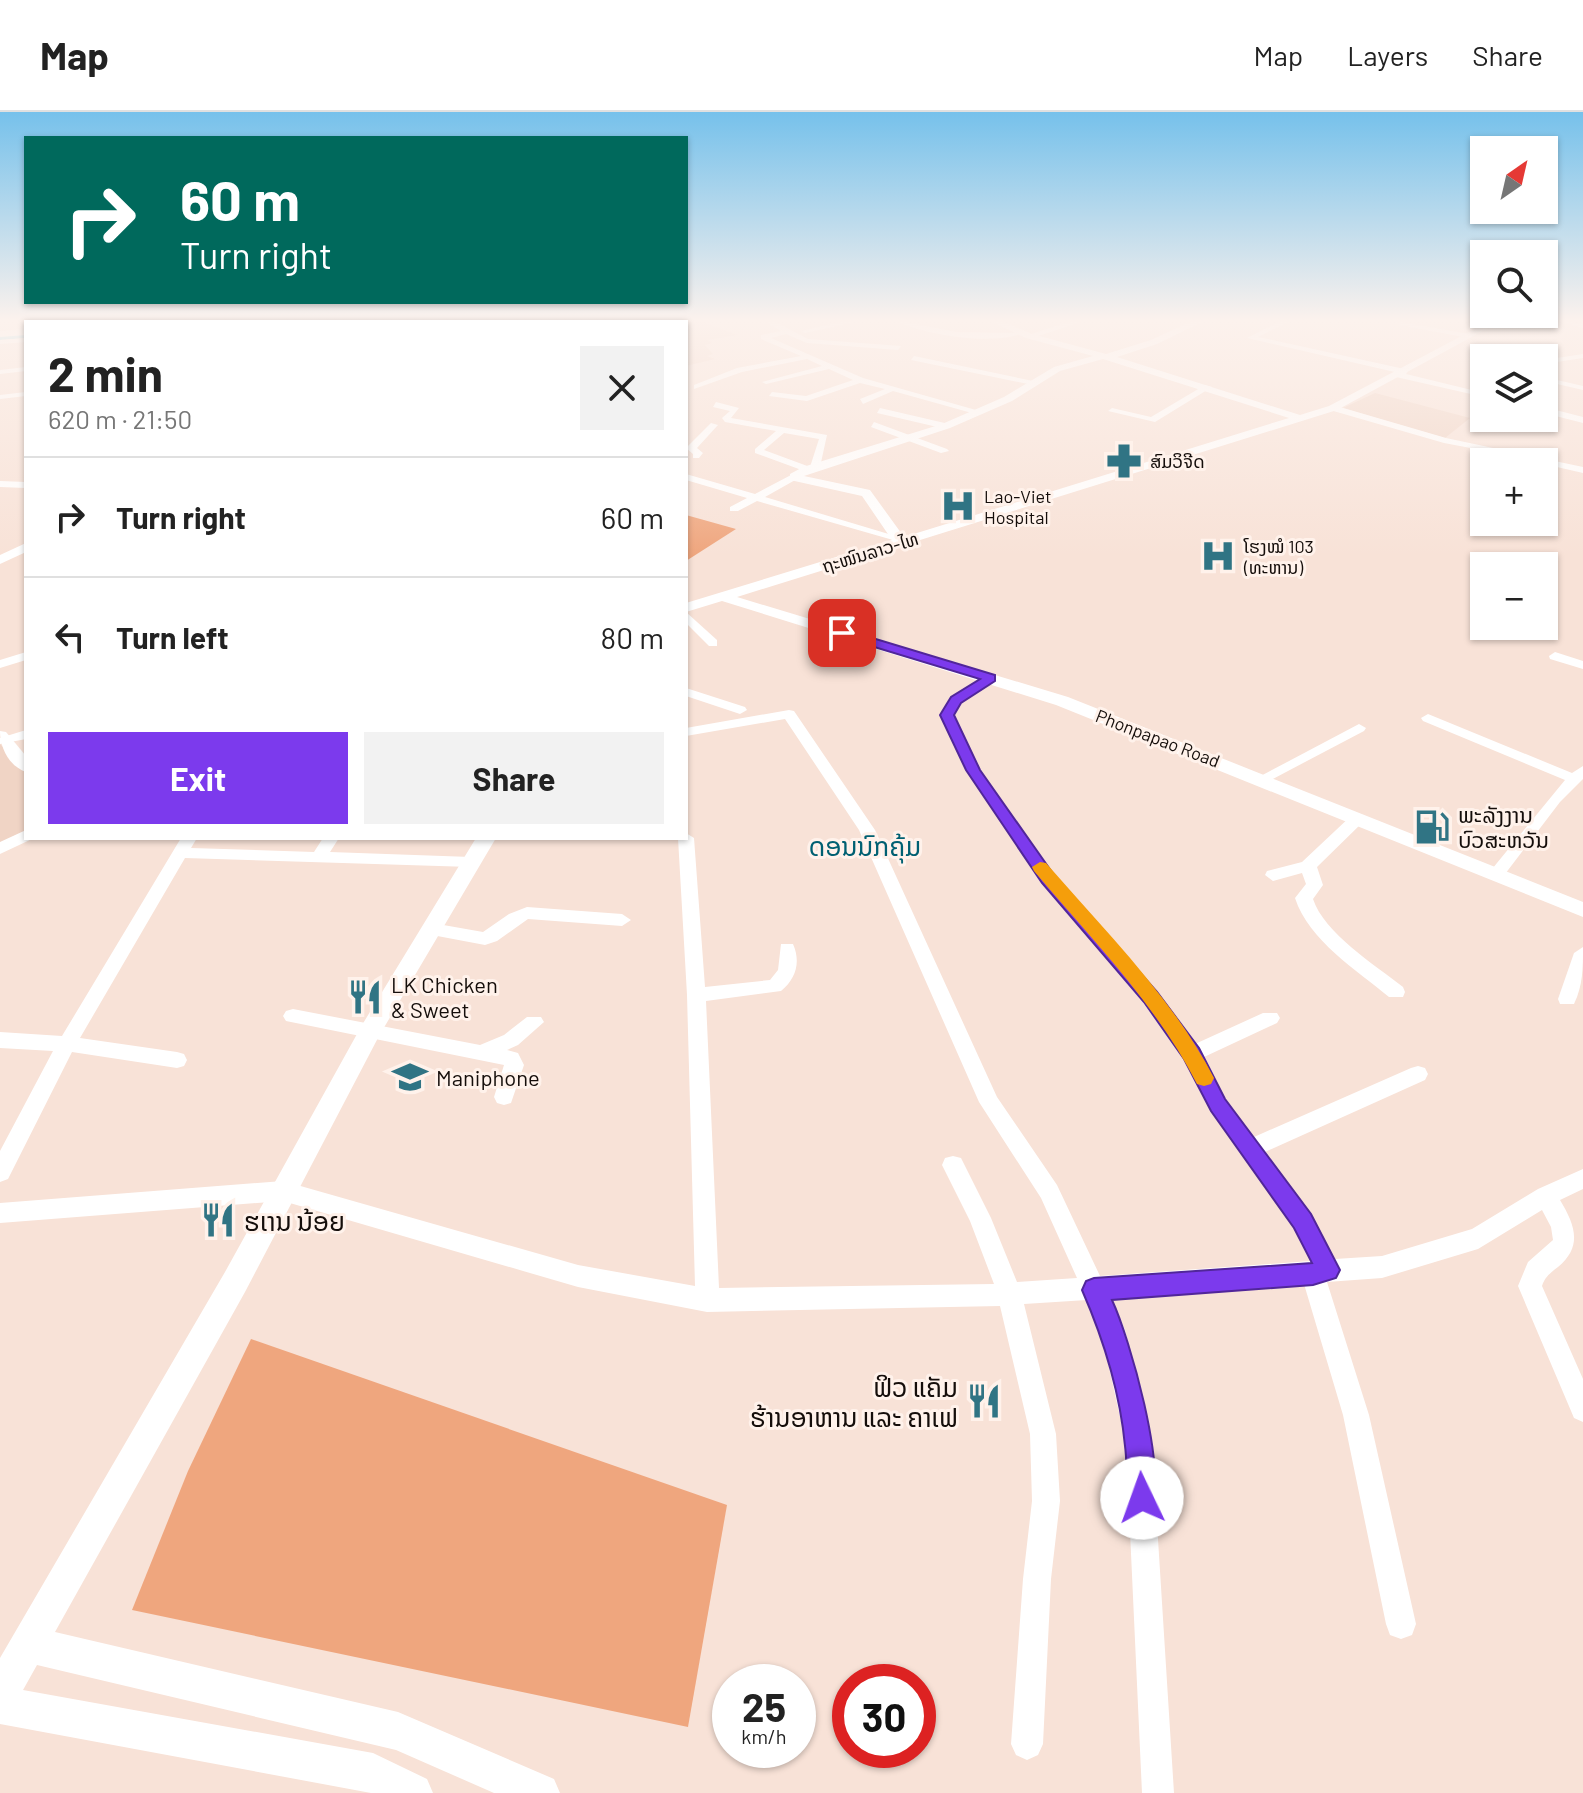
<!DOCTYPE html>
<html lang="en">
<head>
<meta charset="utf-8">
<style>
  :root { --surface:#fff; --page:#f2f2f2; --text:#222; --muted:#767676; --line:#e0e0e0; --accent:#7c3aed }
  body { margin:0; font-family:Barlow,"Noto Sans Lao",sans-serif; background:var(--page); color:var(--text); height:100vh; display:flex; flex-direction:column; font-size:30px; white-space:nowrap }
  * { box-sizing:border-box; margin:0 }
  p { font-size:26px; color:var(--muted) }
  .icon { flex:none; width:44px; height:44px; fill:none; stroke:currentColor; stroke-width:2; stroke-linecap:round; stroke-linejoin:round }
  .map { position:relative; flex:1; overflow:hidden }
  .sheet { position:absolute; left:24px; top:208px; width:664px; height:520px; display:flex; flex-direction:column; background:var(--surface); border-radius:0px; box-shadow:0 2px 6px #0004 }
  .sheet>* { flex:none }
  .banner { position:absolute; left:24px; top:24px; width:664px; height:168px; border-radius:0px; box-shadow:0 2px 6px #0004; background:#00695c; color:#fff; overflow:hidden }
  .needle { width:52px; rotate:34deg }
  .fabs { position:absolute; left:1470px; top:24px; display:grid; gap:16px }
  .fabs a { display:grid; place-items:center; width:88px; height:88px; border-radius:0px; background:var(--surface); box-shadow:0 2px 6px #0004; font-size:40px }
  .speed { position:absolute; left:712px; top:1552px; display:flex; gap:16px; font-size:40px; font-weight:700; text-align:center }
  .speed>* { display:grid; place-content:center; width:104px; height:104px; border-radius:50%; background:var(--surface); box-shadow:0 2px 6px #0004; line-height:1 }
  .speed small { font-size:20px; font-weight:400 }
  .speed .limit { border:12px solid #d22; background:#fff; color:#111 }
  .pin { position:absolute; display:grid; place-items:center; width:68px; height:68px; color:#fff; margin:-34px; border-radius:16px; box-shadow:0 4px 12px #0006 }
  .me { position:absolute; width:88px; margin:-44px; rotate:357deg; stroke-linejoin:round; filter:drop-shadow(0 0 6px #0008) }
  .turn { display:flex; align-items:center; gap:28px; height:168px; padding:0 24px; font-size:36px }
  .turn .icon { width:104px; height:104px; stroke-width:2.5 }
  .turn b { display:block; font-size:56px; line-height:68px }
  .round { display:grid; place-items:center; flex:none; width:84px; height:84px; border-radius:0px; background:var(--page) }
  .summary { display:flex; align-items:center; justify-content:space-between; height:136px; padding:0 24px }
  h1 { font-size:48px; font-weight:700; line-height:60px }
  .action { display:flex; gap:16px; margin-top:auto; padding:16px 24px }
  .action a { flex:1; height:92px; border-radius:0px; background:var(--accent); color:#fff; font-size:32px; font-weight:700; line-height:92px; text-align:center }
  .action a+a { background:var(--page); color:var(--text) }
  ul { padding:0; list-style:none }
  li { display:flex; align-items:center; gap:24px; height:120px; padding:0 24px; border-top:2px solid var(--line) }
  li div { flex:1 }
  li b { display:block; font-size:30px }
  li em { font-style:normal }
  header { display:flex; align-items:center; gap:48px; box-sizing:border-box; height:112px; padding:0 40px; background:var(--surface); border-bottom:2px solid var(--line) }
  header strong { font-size:38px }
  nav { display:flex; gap:44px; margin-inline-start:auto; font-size:28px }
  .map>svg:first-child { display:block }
  .built { fill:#f0d4c5 }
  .green { fill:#efa67e }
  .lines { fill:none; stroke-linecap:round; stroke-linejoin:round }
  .canal { fill:#6cd5ef; fill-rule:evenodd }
  .minor { fill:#fff; fill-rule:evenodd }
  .tertiary { fill:#fff; fill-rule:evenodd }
  .route { fill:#7c3aed; stroke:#51269a; stroke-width:2 }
  .slow { fill:#f59e0b }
  .labels { text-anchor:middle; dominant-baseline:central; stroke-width:6; stroke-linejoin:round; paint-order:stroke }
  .far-poi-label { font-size:18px; fill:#150e0b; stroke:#fff2eb; text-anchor:start }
  .far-street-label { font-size:18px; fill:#150e0b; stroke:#fff2eb }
  .poi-label { font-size:22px; fill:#150e0b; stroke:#fff2eb; text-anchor:start }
  .quarter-label { font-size:26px; fill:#006072; stroke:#fff2eb }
  .near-poi-label { font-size:26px; fill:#150e0b; stroke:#fff2eb; text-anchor:start }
</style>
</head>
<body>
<header>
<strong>Map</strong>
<nav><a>Map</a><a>Layers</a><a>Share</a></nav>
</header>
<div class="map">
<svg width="1583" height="1681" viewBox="0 0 1583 1681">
  <rect width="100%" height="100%" fill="#f8e2d7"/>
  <g class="built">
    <polygon points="698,208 737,223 708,228 712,231 705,233 713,242 707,244 715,247 686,254 686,210 683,210"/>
    <polygon points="1375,281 1470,306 1445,326 1343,296"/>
    <polygon points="0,632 26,661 26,721 0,734"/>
  </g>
  <g class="green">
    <polygon points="686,403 736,417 686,449"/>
    <polygon points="251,1227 727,1393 688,1615 132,1498 188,1359"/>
  </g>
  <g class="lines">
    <g class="canal">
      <polygon points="178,208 160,210 162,208"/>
      <polygon points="615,208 623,208 614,210"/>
      <polygon points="26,222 26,226 0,228 0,224"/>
    </g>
    <g class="minor">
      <polygon points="278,208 285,208 285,210 279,210"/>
      <polygon points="437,208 446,208 447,210 439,210"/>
      <polygon points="763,208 772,208 808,227 901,234 898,238 807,231 786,222 771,226 863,266 983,300 979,303 893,279 863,292 860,287 885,277 860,271 807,289 769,284 772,280 806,284 853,268 829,257 766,272 762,270 822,254 807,247 742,260 694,277 694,273 737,256 801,244 761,227 761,223 781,219"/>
      <polygon points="848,208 864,208 805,221 801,219"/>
      <path d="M894,208L957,220L1023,221C993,234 923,223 894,208Z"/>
      <polygon points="1075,208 1087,208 1032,226 1025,224"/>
      <polygon points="1282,208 1292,208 1258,225 1409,258 1406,262 1484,281 1484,285 1396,265 1399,261 1247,226"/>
      <polygon points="1558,208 1583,212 1583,216 1559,209"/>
      <polygon points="1401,210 1469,222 1473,224 1469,226 1399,213"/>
      <polygon points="26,226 26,230 0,232 0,228"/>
      <polygon points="1583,242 1583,246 1544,252 1544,248"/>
      <polygon points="914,244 1033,269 1037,271 1033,273 911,248"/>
      <polygon points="26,255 26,259 0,262 0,258"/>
      <polygon points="1544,265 1583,274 1583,278 1544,269"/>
      <polygon points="1205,273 1212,275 1155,310 1108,299 1112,296 1151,305"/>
      <polygon points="26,280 26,284 0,287 0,283"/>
      <path d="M716,290L739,296L731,306L827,323L820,355L807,360L755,341V337L776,319L725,310L722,306L730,299L713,295ZM784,321L819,327L810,355L764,338Z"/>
      <polygon points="1333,293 1446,326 1583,355 1583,361 1544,352 1544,350 1444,331 1330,298"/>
      <polygon points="1544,295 1583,305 1583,311 1544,301"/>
      <polygon points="880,296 949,312 950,314 946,317 877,301"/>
      <polygon points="874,310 947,337 949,339 941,341 871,315"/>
      <polygon points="711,311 718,313 697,336 703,341 699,346 693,346 693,342 686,336"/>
      <polygon points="686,362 755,382 791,363 797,363 797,367 765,385 902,426 893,428 757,389 738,399 730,399 730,395 747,386 686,368"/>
      <polygon points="0,369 26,370 26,376 0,375"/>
      <polygon points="686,500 717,528 717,534 709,534 686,511"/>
      <polygon points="26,540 26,548 0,556 0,548"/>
      <polygon points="1555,540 1583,549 1583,557 1550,547 1549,544"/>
      <path d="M991,562L996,563V569L961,590L954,603L980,658L1054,763L1158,880L1195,932L1263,901H1277L1280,906L1277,911L1204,945L1225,987L1254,1025L1411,956L1418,954L1425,956L1428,962L1425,968L1265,1040L1311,1102L1335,1147L1382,1144L1472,1117L1538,1077L1583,1057V1077L1560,1088C1575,1113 1583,1134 1558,1155C1550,1161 1545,1165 1542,1174L1583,1267V1310L1574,1306L1518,1174L1528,1150L1553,1128L1551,1115L1542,1098L1478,1137L1382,1166L1327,1170L1369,1303L1416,1512L1412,1523L1401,1527L1390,1523L1386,1512L1343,1303L1304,1172L1111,1186L1125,1218L1152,1332L1174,1681H1142L1126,1332L1101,1219L1087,1188L1024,1192L1056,1322L1060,1389L1051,1467L1043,1632L1038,1643L1027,1648L1016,1643L1011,1632L1023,1467L1032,1389L1030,1322L1000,1194L707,1200L578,1175L283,1089L0,1111V1091L283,1069L578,1153L695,1174L687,883L678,726H686V721L694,726L705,875L770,868L778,858L781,832H793C801,850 796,867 781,879L706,889L719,1176L994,1172L970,1109L942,1053L945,1046L953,1044L961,1046L991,1106L1017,1170L1077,1166L1041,1086L979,990L859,718L785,607L686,624V616L789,598L794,599L875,718L997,985L1057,1073L1100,1164L1311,1149L1295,1116L1211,999L1185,947L1144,890L1042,771L966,658L940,603L950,585Z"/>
      <polygon points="686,576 745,595 747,598 740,602 686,584"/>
      <polygon points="1428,602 1572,661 1583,654 1583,667 1560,690 1502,766 1496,768 1488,762 1565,668 1423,609 1421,606"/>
      <polygon points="1359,612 1366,616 1364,619 1267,670 1257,670 1255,667"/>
      <polygon points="26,618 26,627 0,632 0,626"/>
      <path d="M1358,701L1366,706L1364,709L1317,755L1323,773L1313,787C1324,821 1375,853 1403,875L1405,880L1403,885H1389C1357,858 1309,829 1295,786L1306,772L1302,761L1273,769L1265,763L1267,759L1302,750L1352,703Z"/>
      <polygon points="26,718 26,726 32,727 0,742 0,730"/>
      <polygon points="181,726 197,726 191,736 314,740 323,726 339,726 330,740 471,745 479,750 471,755 185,746 80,926 177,940 184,942 187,948 184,954 177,956 72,940 8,1067 0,1070 0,1039 53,939 0,936 0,920 62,924"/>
      <polygon points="527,795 622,802 631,808 622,814 528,807 497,829 485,833 432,823 423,817 432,811 483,820 509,802"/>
      <path d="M1583,835C1583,856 1583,873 1574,892H1560L1558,887L1574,841Z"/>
      <polygon points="293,897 480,933 504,923 527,905 541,905 544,910 518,933 507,938 518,941 524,953 511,991 504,993 497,991 494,985 504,953 286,909 283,904 286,899"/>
    </g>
    <g class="tertiary">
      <polygon points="128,208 146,208 127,210"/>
      <rect x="183" y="208" width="8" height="2"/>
      <polygon points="376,208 391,208 375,210"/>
      <path d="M988,208H1000L1032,222L1106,242L1151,228L1194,208H1206L1157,232L1117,245L1300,303L1329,294L1492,208H1503L1337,298L737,485L1068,585L1583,790V805L1056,593L722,489L686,500V491L892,428L862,384L790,368V362L803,355L942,312L1004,285L1054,255L1093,244L1026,226ZM1103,247L1289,306L904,425L870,378L804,364L950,316L1012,289L1060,259Z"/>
      <polygon points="26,217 26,223 0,225 0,219"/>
      <polygon points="26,431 26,440 0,452 0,443"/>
      <path d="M0,619L6,620L26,644V660C9,654 0,636 0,619Z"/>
      <polygon points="476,726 496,726 379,924 245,1180 55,1520 398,1600 554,1667 560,1681 494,1681 396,1638 37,1553 23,1578 373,1641 427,1667 433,1681 371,1681 0,1612 0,1546 225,1160 362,913"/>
    </g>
  </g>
  <linearGradient id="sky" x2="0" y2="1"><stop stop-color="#76c1eb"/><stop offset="0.47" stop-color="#fcf2ed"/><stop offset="1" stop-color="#fcf2ed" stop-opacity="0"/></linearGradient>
  <rect width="1583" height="444" fill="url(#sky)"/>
  <path class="route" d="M838,518H846L995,563V569L961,591L954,603L980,658L1054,763L1157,880L1199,936L1225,987L1311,1102L1340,1158L1336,1166L1313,1173L1112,1188C1130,1227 1167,1357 1151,1395L1142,1400L1132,1395C1124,1376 1128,1354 1125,1334C1120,1281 1103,1226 1082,1178L1086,1169L1094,1166L1312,1151L1294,1116L1211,999L1184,947L1144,890L1042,771L966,658L940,603L951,585L980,567L838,524Z"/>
  <path class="slow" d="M1040,750L1046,751C1105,819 1173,886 1214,966L1211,972L1204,974L1197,972C1157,893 1091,827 1034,759L1032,755Z"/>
  <defs>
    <g id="pharmacy-bare" transform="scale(2.76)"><path d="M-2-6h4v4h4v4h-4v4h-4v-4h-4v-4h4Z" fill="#307484" stroke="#fff2eb" stroke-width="2.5" paint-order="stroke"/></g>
    <g id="hospital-bare" transform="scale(2.76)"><path d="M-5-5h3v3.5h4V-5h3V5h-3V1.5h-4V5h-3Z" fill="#307484" stroke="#fff2eb" stroke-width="2.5" paint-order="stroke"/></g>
    <g id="fuel-bare" transform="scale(2.76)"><path d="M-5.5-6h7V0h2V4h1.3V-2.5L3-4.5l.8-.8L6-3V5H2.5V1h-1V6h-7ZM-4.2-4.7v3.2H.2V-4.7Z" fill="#307484" stroke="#fff2eb" stroke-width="2.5" paint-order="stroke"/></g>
    <g id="restaurant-bare" transform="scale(2.76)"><path d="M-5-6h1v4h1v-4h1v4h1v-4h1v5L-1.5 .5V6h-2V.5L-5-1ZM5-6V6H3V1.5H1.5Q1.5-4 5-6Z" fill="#307484" stroke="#fff2eb" stroke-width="2.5" paint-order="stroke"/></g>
    <g id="school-bare" transform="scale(2.76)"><path d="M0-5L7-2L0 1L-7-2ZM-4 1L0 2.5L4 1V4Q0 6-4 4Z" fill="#307484" stroke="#fff2eb" stroke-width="2.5" paint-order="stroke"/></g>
  </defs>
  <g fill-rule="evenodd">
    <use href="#pharmacy-bare" x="1124" y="349"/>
    <use href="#hospital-bare" x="958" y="394"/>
    <use href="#hospital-bare" x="1218" y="444"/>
    <use href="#fuel-bare" x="1432" y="715"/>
    <use href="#restaurant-bare" x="365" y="885"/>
    <use href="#school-bare" x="410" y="965"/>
    <use href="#restaurant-bare" x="218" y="1108"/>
    <use href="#restaurant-bare" x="984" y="1289"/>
  </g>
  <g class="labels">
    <g class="far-poi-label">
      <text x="1150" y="349">ສົມວິຈີດ</text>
      <text x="984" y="384">Lao-Viet<tspan x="984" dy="21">Hospital</tspan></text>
      <text x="1244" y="434">ໂຮງໝໍ 103<tspan x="1244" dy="21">(ທະຫານ)</tspan></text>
    </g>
    <g class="far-street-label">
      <text transform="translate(870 440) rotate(-17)">ຖະໜົນລາວ-ໄທ</text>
      <text transform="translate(1158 626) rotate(21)">Phonpapao Road</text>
    </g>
    <g class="poi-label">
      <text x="1458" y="702">ພະລັງງານ<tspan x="1458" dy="25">ບົວສະຫວັນ</tspan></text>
      <text x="391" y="872">LK Chicken<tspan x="391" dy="25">&amp; Sweet</tspan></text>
      <text x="436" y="965">Maniphone</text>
    </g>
    <g class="quarter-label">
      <text x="865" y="733">ດອນນົກຄຸ້ມ</text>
    </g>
    <g class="near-poi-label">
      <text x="244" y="1108">ຮເານ ນ້ອຍ</text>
      <text x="958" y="1274" text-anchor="end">ຟິວ ແຄັມ<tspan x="958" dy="30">ຮ້ານອາຫານ ແລະ ຄາເຟ</tspan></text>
    </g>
  </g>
</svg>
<div class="fabs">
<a><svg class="needle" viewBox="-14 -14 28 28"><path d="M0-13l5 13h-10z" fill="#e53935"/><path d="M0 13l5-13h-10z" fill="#767676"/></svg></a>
<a><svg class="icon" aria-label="search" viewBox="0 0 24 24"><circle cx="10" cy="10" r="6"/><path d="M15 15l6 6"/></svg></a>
<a><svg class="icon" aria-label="layers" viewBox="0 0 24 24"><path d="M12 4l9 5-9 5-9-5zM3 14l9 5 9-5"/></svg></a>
<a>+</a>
<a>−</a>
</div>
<div class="speed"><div>25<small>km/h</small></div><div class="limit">30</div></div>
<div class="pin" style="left:842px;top:521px;background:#d93025"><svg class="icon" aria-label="arrive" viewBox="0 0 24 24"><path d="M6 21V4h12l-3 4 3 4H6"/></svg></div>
<svg class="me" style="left:1142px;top:1386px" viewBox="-20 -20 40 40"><circle r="19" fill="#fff"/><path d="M0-13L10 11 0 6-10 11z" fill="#7c3aed"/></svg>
<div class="banner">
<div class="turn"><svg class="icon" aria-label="right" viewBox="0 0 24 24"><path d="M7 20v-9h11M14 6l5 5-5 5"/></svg><div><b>60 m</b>Turn right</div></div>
</div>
<section class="sheet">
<div class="summary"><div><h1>2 min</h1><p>620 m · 21:50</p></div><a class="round"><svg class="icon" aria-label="close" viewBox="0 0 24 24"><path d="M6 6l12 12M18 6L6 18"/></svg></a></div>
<ul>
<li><svg class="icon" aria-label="right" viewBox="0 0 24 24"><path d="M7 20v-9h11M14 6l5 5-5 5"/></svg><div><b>Turn right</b></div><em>60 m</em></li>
<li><svg class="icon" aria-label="left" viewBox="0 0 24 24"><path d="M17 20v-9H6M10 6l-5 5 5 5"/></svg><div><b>Turn left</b></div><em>80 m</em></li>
</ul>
<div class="action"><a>Exit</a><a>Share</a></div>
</section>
</div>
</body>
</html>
